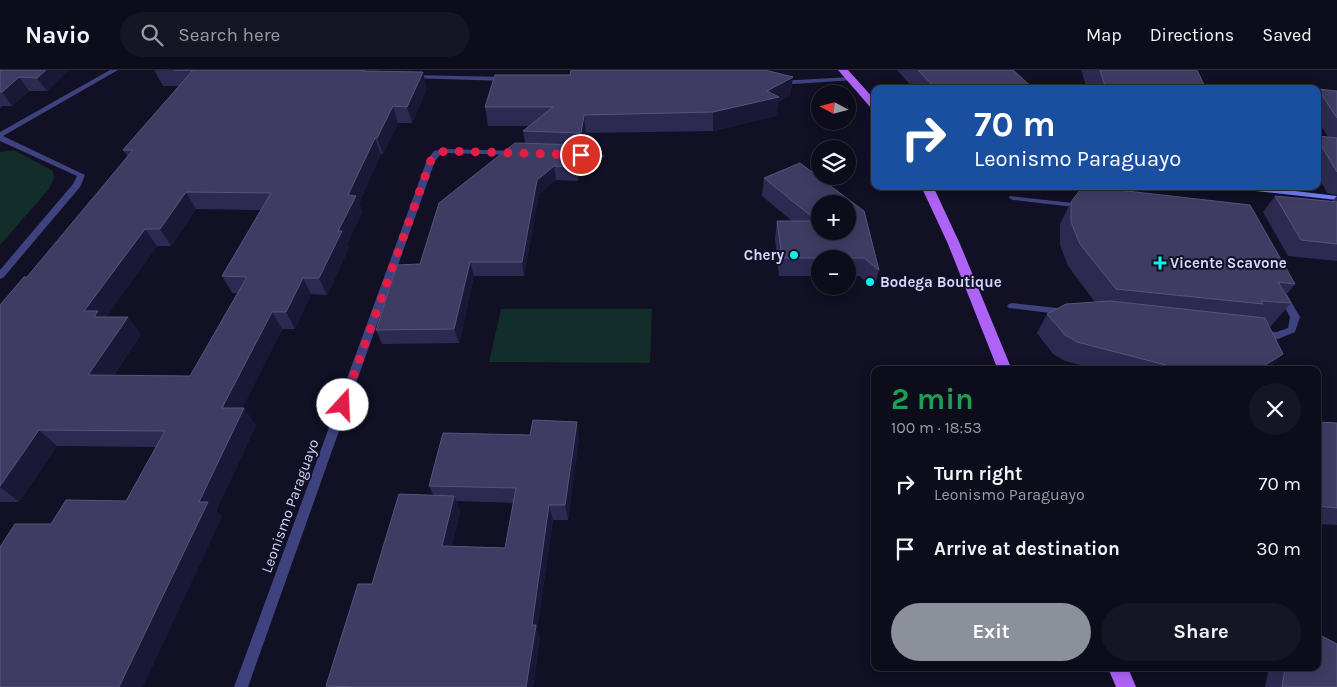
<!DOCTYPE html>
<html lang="en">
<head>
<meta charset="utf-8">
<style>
  :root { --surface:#0d0c1b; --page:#161524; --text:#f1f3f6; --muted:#9a9ba3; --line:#2d2c3a; --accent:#8c9099 }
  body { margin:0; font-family:Karla,sans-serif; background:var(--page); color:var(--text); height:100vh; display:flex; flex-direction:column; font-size:19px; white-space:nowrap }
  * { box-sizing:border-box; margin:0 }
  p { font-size:16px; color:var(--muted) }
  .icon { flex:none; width:28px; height:28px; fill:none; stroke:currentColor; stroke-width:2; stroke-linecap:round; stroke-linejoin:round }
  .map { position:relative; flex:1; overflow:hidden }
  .sheet { position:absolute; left:871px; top:296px; width:450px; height:305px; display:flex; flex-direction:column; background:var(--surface); border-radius:10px; box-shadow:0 2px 12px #0003,0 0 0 1px var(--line) }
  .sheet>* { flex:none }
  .banner { position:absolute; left:871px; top:15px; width:450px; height:105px; border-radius:10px; box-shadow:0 2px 12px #0003,0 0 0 1px var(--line); background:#1a4fa0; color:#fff; overflow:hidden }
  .needle { width:32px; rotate:277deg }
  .fabs { position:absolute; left:811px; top:15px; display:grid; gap:10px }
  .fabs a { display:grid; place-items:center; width:45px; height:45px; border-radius:50%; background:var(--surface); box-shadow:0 2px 12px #0003,0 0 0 1px var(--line); font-size:25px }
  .pin { position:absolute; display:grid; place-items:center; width:42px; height:42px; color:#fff; margin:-21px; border:2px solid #fff; border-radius:50%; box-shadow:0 1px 5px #0007 }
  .me { position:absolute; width:55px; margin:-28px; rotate:20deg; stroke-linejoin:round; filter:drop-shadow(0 0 4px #0008) }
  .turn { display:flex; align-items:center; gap:18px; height:105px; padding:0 20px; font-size:22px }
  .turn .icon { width:65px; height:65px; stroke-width:2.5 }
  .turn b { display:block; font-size:35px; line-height:42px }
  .round { display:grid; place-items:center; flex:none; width:52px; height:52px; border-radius:26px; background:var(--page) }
  .headline { display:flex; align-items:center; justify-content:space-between; height:85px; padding:0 20px }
  h1 { font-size:30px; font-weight:700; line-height:38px; color:#1e9e55 }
  .button { display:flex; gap:10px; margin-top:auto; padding:10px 20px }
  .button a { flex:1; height:58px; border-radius:30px; background:var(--accent); color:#fff; font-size:20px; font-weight:700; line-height:58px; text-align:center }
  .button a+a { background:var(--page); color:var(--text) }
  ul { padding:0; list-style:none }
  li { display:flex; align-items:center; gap:15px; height:65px; padding:0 20px }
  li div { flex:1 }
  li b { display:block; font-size:19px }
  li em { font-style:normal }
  header { display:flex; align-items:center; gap:30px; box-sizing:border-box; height:70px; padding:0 25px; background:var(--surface); border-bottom:1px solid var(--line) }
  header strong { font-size:24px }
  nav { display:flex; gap:28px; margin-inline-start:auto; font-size:18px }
  .search { width:350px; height:45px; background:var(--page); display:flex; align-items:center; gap:12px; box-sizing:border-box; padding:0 18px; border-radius:28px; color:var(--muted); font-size:19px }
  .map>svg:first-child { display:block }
  .green { fill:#132e2a }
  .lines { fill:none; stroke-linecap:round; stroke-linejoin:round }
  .lane { fill:#3e4380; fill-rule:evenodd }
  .street { fill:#3e4380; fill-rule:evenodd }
  .secondary { fill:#727ef7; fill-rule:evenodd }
  .primary { fill:#ae63f6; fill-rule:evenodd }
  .wall { fill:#2d2a51; fill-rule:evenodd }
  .shaded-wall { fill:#1a1837 }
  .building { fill:#3f3c63; stroke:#56547c; fill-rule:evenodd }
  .route { stroke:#e11d48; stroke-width:9; stroke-dasharray:0 16.2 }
  .poi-dot { fill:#0ef0ec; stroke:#111024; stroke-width:2 }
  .labels { text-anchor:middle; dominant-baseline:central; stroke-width:4; stroke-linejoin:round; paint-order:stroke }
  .poi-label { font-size:15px; font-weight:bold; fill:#d5d6fd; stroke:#111024; text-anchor:start }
  .street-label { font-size:15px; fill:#d5d6fd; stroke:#111024 }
</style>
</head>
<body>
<header>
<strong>Navio</strong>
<div class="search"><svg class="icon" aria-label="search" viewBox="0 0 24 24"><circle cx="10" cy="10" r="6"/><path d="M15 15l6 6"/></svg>Search here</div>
<nav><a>Map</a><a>Directions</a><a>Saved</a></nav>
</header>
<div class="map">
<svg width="1337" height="617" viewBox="0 0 1337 617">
  <rect width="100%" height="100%" fill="#111024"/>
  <g class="green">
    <polygon points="14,80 53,101 54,108 49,119 0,175 0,82"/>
    <polygon points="501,239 652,239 650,293 489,292"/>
  </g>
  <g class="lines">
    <g class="lane">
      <polygon points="1010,126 1082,134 1086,136 1082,138 1013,130 1009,128"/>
      <polygon points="1283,222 1286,223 1300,247 1295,262 1278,269 1258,266 1256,264 1261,261 1277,262 1288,258 1290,247 1278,225"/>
      <polygon points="1012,233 1066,239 1071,242 1066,245 1009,238 1007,236 1009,234"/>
    </g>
    <g class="street">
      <polygon points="110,0 118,0 3,66 85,105 80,117 3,208 0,209 0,200 73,114 77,106 0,71 0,62"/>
      <polygon points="411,5 506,7 509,9 506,11 409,8 409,6"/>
      <polygon points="852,7 854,8 854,10 778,15 775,13 778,11"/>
      <polygon points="445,79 515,81 519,83 515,85 445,83 440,85 435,91 248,617 234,617 427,90 434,81"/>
      <polygon points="566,83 601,84 605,86 601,88 569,87 565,85"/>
    </g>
    <polygon class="secondary" points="1224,116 1252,116 1337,126 1337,130 1228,118"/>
    <g class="primary">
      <polygon points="838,0 848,0 875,30 875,39 871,38"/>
      <polygon points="921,116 933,116 960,174 1012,300 998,300 948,174"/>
      <polygon points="1108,598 1128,598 1136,617 1116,617"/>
    </g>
  </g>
  <g class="wall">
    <polygon points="0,0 69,0 47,21 29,21 12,36 2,36 0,38"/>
    <path d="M154,0H378L377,1L427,18L412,53H398L383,84H381L359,133L362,142L347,174L349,178L327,225L311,224L295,259H282L242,338L256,355L216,441L222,447L51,454L126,431L156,377L57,376L19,432H0V235L27,207L128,87L123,80L179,16H163ZM196,139L261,140L222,206L232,223H237L190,306L114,305L141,264L106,247L157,176H171Z"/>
    <polygon points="897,0 1013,0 1034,19 914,19"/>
    <polygon points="1081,0 1197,0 1206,19 1087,19"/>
    <polygon points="793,7 790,25 778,32 776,46 713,61 586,63 583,82 581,81 582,89 578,111 556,110 539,124 524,206 474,206 459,273 382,274 376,260 420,194 525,73 523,61 530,56 488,56 485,37"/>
    <polygon points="1318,19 1337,21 1337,125 1327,123 1318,106 1318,66 1328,67 1318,51"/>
    <polygon points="764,108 879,200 874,218 859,206 848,206 848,189 820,189 820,206 779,206 775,169 777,151 792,151 762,126"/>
    <polygon points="1275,126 1332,131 1337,126 1337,191 1288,186 1263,142"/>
    <polygon points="1071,132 1295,214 1286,225 1291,233 1271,256 1269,256 1267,300 1100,300 1065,291 1053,284 1037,263 1047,244 1095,232 1068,196 1060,175 1060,154"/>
    <polygon points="1318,352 1337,353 1337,455 1318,454"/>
    <path d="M579,367L568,450H553L537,560L540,567L533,617H327L326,616L372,514L434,426L429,416ZM456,431L514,433L505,478L452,476L460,441Z"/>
    <polygon points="1269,598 1318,598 1337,617 1265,617"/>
  </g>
  <g class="shaded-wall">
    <polygon points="46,0 69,0 47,21 37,8"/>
    <polygon points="364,0 378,0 368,17 363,1"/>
    <polygon points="423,2 427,18 412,53 407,37"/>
    <polygon points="19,7 29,21 12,36 2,22"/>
    <polygon points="793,7 790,25 778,32 776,46 713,61 713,42 767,21"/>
    <polygon points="393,36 398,53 383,84 377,68"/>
    <polygon points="584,45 586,63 583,82 581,63"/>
    <polygon points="375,68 381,84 359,133 362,142 347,174 349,178 327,225 319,208 338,161 348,125"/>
    <polygon points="580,75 582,89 578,111 576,97"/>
    <polygon points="554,96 556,110 539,124 524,206 522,192 537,110"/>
    <polygon points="186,122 196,139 171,176 160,159"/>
    <polygon points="145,159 157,176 105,249 112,258 84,241"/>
    <polygon points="470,192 474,206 459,273 454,259"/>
    <polygon points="303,208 311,224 295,259 286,242"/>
    <polygon points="272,242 282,259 235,354 222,338"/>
    <polygon points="128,247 141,264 103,321 88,305"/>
    <polygon points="1283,284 1267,300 1257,300"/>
    <polygon points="244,338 256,355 216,441 222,447 143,617 119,617 199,432"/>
    <polygon points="577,352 579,367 568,450 565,435"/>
    <polygon points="39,360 57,376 19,432 0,417 0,416"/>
    <polygon points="454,426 460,441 449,490 442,476"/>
    <polygon points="549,435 553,450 537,560 540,567 533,617 526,617 532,555"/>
  </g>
  <g class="building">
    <polygon points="0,0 46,0 37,8 19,7 2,22 0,22"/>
    <path d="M174,0H364L363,1L423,2L407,37L393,36L377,68H375L348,125L356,126L338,161H342L319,208H303L286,242H272L222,338H244L199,432H208L119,617H0V477L15,454H51L66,430L126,431L165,361L39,360L0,416V235L24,207H27L133,80H123L193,0ZM186,122L271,123L222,206L247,207L190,306L88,305L128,247H94L98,241H84L145,159H160Z"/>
    <polygon points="571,0 765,0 793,7 767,21 779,27 713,42 584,45 581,63 523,61 553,37 485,37 495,5 570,5"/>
    <polygon points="918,0 1013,0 1034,19 936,19"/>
    <polygon points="1100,0 1197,0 1206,19 1106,19"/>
    <polygon points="1318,19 1337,21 1337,48"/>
    <polygon points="1318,66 1337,68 1337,102 1318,70"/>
    <polygon points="515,73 580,75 576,97 554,96 537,110 522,192 470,192 454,259 376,260 397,195 420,194 439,133"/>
    <path d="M800,93L864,141L879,200L864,188H782L777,151H817L764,108ZM820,134H848V161H820Z"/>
    <polygon points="1083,116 1250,135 1295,214 1278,212 1291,233 1261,231 1263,234 1116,219 1080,174 1071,152 1071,132"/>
    <polygon points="1275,126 1337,132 1337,174 1301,170"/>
    <polygon points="1110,231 1265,248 1283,284 1257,300 1185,300 1077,272 1065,265 1047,244 1066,234"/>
    <polygon points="533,350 577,352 565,435 549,435 532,555 536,555 526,617 357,617 326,616 358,514 372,514 399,424 454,426 442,476 505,478 516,418 429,416 443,363 530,365"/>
    <polygon points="1318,352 1337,353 1337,438 1318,436"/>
    <polygon points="1318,564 1337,574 1337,617 1282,617 1285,598 1318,598"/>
  </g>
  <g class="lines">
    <polyline class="route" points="343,335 431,90 437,84 445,81 581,85"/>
  </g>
  <g class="poi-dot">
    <circle cx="794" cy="185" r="5"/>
    <path d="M1157.5 185.5h5v5h5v5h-5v5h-5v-5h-5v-5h5z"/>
    <circle cx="870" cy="212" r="5"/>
  </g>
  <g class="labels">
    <g class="poi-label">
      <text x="784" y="185" text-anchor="end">Chery</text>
      <text x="1170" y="193">Vicente Scavone</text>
      <text x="880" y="212">Bodega Boutique</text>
    </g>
    <g class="street-label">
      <text transform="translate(290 436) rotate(-70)">Leonismo Paraguayo</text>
    </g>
  </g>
</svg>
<div class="fabs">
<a><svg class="needle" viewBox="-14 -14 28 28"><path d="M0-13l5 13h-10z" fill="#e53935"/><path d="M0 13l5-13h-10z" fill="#9a9ba3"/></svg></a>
<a><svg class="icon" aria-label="layers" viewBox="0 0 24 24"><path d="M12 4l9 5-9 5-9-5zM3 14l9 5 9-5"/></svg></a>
<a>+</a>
<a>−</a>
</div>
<div class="pin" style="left:581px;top:85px;background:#d93025"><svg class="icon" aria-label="arrive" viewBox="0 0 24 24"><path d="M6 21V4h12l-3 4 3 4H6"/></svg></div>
<svg class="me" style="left:343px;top:335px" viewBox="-20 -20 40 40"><circle r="19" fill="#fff"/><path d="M0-13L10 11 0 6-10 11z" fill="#e11d48"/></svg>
<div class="banner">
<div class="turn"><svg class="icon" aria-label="right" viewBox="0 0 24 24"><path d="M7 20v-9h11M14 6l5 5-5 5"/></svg><div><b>70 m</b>Leonismo Paraguayo</div></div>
</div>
<section class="sheet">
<div class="headline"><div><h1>2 min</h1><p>100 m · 18:53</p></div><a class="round"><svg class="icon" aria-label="close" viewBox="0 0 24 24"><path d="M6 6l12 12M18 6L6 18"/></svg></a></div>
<ul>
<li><svg class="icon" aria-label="right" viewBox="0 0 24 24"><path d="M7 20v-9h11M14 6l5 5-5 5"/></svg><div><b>Turn right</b><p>Leonismo Paraguayo</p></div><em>70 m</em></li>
<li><svg class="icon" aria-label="arrive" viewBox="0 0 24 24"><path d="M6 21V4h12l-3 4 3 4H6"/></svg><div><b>Arrive at destination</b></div><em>30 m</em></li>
</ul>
<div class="button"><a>Exit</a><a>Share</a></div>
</section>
</div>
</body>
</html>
